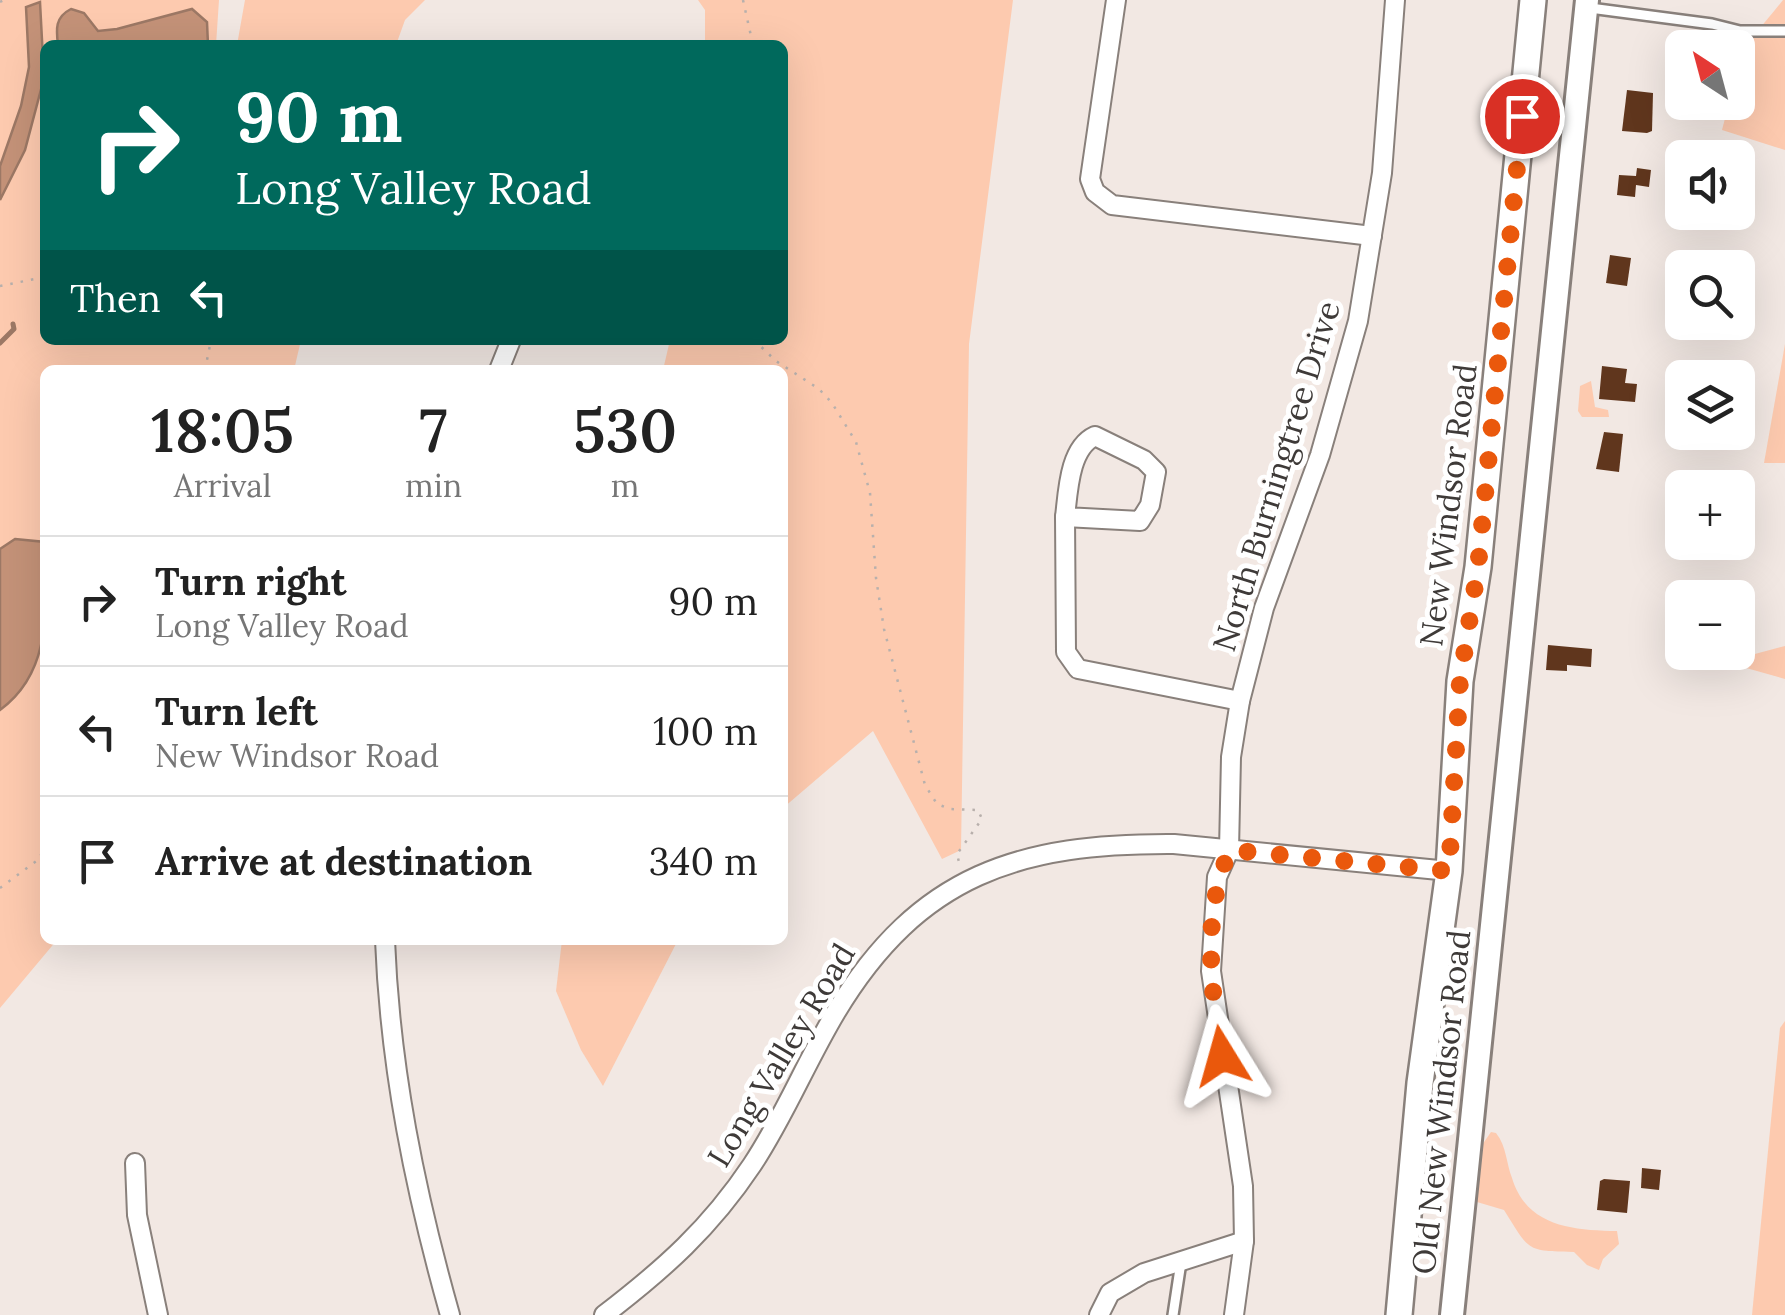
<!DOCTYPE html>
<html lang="en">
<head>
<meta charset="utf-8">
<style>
  :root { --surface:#fff; --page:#f2f2f2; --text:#222; --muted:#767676; --line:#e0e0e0 }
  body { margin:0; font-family:Lora,serif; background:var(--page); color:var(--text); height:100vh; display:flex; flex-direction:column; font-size:38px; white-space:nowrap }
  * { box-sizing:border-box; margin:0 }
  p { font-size:32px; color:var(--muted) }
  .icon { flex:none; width:55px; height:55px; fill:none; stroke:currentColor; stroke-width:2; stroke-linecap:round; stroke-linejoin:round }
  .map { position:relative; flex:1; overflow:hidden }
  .side { position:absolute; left:40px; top:365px; width:748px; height:580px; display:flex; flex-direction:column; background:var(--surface); border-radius:15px; box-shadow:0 10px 40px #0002 }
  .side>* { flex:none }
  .top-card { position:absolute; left:40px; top:40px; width:748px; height:305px; border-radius:15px; box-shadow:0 10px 40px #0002; background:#00695c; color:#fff; overflow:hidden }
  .needle { width:65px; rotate:324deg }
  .controls { position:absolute; left:1665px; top:30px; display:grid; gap:20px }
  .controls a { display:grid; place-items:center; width:90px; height:90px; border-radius:15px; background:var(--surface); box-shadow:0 10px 40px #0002; font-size:50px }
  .pin { position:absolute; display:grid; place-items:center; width:85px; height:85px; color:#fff; margin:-42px; border:5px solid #fff; border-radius:50%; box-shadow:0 2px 10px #0007 }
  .me { position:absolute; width:110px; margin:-55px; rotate:352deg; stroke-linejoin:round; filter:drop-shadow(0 0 8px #0008) }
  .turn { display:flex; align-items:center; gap:35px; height:210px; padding:0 30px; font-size:45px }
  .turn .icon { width:130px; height:130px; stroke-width:2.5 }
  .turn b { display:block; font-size:70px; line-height:85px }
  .then { display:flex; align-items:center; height:95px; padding:0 30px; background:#0003; gap:20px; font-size:38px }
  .eta { display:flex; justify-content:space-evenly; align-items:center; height:170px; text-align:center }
  .eta b { font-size:60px; font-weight:600; line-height:70px }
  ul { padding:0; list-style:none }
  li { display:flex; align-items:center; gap:30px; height:130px; padding:0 30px; border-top:2px solid var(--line) }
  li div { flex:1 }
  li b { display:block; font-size:38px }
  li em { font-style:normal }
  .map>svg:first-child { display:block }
  .green { fill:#fdcaaf }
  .water { fill:#c49278; stroke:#9c7865; stroke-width:2.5 }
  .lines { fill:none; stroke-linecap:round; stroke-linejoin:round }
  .stream { stroke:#9c7865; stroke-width:5 }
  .building { fill:#60361d }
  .service-casing { stroke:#89807b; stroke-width:14 }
  .minor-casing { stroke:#89807b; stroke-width:22 }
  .tertiary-casing { stroke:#89807b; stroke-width:28 }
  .secondary-casing { stroke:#89807b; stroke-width:30 }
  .path { stroke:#b8b0ac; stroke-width:2.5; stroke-dasharray:2.5 8; stroke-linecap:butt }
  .service { stroke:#fff; stroke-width:9 }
  .minor { stroke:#fff; stroke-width:18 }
  .tertiary { stroke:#fff; stroke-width:22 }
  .secondary { stroke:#fff; stroke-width:25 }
  .route { stroke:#ea580c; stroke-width:18; stroke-dasharray:0 32.4 }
  .labels { text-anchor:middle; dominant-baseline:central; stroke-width:10; stroke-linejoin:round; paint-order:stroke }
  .street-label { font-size:32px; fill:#3e3a38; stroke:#fff }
</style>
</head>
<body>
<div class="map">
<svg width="1785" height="1315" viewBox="0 0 1785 1315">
  <rect width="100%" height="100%" fill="#f2e8e3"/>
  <g class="green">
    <polygon points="0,0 219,0 216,45 45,45 45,340 301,340 294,370 45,370 45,940 57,940 0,1008"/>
    <polygon points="245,0 425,0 405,20 396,45 237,45"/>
    <polygon points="698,0 1013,0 969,344 961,850 942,859 873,731 783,808 782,370 663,370 670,340 782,340 782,45 705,45 705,10"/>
    <path d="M1783,0H1785V150L1722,130L1729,103L1738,102C1738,45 1749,43 1783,0Z"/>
    <polygon points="1785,344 1785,463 1764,463"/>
    <polygon points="1591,381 1595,407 1608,410 1609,417 1582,417 1578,411 1580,386"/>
    <polygon points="1785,646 1785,679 1725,662"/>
    <polygon points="562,940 678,940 603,1086 581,1050 556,991"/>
    <polygon points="1785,1021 1785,1315 1752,1315 1780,1028"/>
    <path d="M1491,1132L1496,1133C1507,1147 1506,1163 1512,1178C1527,1227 1573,1230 1617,1231L1619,1244L1603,1259L1599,1270L1587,1265L1574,1252C1525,1251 1530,1251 1504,1210L1477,1202L1482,1145Z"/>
  </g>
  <g class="water">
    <polygon points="40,2 44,78 25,150 0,200 0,166 21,106 29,67 26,7"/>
    <path d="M71,9L84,13L98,31L117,29L192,9L207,22L208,45H58C56,29 55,17 71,9Z"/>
    <path d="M15,539L45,542C45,602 55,670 0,710V549Z"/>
  </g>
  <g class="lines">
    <polyline class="stream" points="0,343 14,329 13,324"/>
  </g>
  <g class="building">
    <polygon points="1627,90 1653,93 1652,131 1647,133 1622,131"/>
    <polygon points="1637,168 1651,170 1649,187 1636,185 1635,197 1617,195 1619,175 1636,176"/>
    <polygon points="1610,255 1631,258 1627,286 1606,283"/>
    <polygon points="1602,366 1627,369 1625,383 1637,384 1635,402 1599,399"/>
    <polygon points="1604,432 1623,434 1619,472 1596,469"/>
    <polygon points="1548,645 1592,649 1591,667 1567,665 1567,671 1546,670"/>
    <polygon points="1642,1168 1661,1170 1659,1190 1641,1188"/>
    <polygon points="1604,1179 1630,1181 1627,1213 1597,1210 1600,1181"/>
  </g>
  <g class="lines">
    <g class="service-casing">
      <g id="service">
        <polyline points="1590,8 1712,24 1740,31 1785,31"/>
        <polyline points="1173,1315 1181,1262"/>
      </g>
    </g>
    <g class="minor-casing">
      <g id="minor">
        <polyline points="1116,0 1090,179 1095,192 1112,205 1372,236"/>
        <polyline points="499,370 511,340"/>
        <path d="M1095,436L1144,460L1156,472L1150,505L1140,521L1065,517C1068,492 1069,448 1095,436Z"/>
        <polyline points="1065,517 1066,652 1078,669 1240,701"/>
        <path d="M385,940C390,1069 415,1191 450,1315"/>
        <polyline points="135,1163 137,1215 158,1315"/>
        <path d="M604,1315C664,1269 710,1228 752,1165C784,1117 806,1062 836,1012C919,874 1020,843 1174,844L1449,871"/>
        <polyline points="1099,1315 1110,1293 1144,1273 1244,1241"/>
        <polyline points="1234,1315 1244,1241 1243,1186 1211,971 1217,877 1229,850 1231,757 1240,701 1264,608 1320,455 1358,321 1382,173 1395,0"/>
      </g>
    </g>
    <g class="tertiary-casing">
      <polyline id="tertiary" points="1452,1315 1587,0"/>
    </g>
    <g class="secondary-casing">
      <polyline id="secondary" points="1399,1315 1420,1083 1449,871 1460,681 1478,567 1533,0"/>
    </g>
    <g class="path">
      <polyline points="743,0 753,45"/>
      <polyline points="0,2 4,0"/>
      <polyline points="0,286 45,277"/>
      <polyline points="754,340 776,361 819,389 832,403 856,442 870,493 876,578 884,629 925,785 937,804 950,809 978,810 982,819 957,854 960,866"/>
      <polyline points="205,370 211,340"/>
      <polyline points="0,888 39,859 45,846"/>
    </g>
    <use href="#service" class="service"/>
    <use href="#minor" class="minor"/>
    <use href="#tertiary" class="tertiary"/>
    <use href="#secondary" class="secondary"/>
  </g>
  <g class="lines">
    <path class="route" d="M1222,1056C1211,989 1201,914 1230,850L1449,871L1460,680L1478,567L1522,116"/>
  </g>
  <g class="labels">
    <g class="street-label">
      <text transform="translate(1276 476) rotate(-73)">North Burningtree Drive</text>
      <text transform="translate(1448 505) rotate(-83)">New Windsor Road</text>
      <text transform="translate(781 1055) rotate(-59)">Long Valley Road</text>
      <text transform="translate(1441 1102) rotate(-84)">Old New Windsor Road</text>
    </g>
  </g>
</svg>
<div class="controls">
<a><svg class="needle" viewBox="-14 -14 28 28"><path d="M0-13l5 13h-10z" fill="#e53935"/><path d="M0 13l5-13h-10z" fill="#767676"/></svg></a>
<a><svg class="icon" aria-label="sound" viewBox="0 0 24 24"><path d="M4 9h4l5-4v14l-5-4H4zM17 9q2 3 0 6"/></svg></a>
<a><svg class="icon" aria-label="search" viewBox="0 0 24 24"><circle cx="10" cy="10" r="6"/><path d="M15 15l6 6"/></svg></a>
<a><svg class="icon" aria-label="layers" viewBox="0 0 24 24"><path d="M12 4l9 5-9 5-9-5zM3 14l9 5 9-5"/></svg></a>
<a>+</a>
<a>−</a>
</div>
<div class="pin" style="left:1522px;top:116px;background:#d93025"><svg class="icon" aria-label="arrive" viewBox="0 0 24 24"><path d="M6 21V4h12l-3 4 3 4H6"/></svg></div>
<svg class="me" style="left:1222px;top:1056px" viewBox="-20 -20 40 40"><path d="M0-17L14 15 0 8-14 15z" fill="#ea580c" stroke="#fff" stroke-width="4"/></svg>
<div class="top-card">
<div class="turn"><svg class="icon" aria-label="right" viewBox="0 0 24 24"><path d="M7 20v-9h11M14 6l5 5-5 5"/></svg><div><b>90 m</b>Long Valley Road</div></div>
<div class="then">Then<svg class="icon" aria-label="left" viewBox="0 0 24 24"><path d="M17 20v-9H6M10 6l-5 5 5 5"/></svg></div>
</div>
<section class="side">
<div class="eta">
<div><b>18:05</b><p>Arrival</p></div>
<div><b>7</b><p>min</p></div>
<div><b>530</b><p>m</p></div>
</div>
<ul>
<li><svg class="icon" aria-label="right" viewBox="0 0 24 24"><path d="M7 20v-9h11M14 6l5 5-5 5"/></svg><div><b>Turn right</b><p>Long Valley Road</p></div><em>90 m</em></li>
<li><svg class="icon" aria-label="left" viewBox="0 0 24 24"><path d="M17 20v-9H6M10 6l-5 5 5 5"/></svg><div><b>Turn left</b><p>New Windsor Road</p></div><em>100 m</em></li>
<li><svg class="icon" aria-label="arrive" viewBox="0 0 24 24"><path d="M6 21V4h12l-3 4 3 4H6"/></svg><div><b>Arrive at destination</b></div><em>340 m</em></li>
</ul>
</section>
</div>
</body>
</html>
